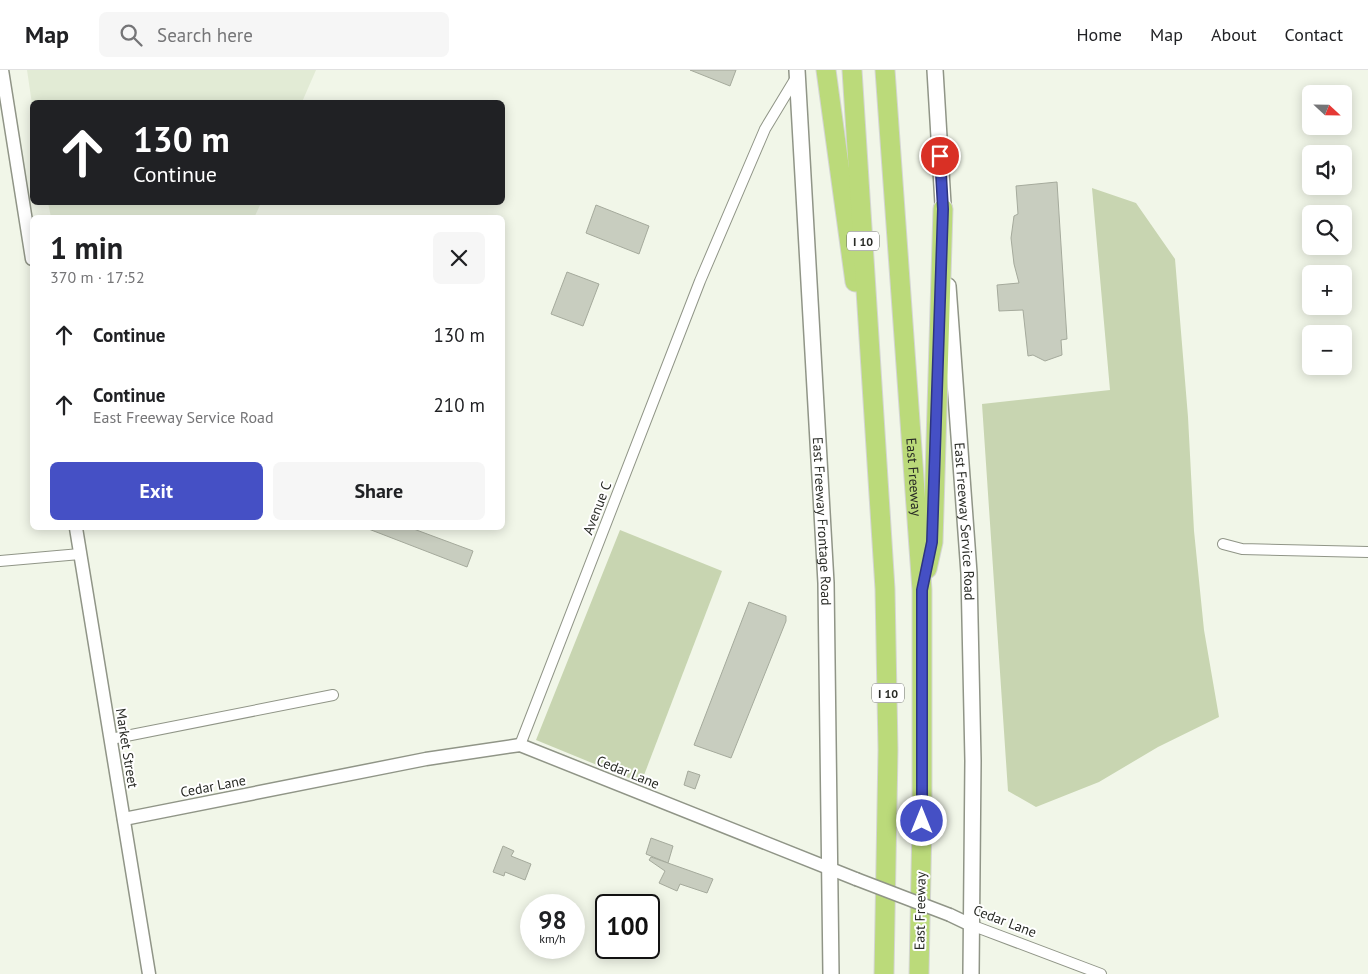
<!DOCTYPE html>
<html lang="en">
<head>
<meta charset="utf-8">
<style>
  :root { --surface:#fff; --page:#f6f6f6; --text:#202124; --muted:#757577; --line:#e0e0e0; --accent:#4550c5 }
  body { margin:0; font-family:"PT Sans",sans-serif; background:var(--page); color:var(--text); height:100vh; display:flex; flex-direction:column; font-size:19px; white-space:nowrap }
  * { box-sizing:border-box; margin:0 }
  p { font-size:16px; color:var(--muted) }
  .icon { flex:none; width:28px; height:28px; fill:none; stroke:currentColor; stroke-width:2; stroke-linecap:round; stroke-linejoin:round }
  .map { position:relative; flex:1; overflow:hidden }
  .drawer { position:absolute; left:30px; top:145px; width:475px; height:315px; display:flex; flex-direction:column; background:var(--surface); border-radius:8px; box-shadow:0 2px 12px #0003 }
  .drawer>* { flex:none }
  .guide { position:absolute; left:30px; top:30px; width:475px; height:105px; border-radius:8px; box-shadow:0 2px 12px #0003; background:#202124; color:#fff; overflow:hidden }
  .needle { width:32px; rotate:112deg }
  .controls { position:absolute; left:1302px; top:15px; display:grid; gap:10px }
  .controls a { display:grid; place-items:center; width:50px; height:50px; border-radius:8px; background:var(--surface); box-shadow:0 2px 12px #0003; font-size:25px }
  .speed { position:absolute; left:520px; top:824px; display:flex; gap:10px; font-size:25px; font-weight:700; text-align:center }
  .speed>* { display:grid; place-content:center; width:65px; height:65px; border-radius:50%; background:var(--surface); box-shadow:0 2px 12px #0003; line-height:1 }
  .speed small { font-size:12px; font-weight:400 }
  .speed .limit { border:2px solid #111; border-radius:8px; background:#fff; color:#111 }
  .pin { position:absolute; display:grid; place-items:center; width:42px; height:42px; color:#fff; margin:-21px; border:2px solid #fff; border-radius:50%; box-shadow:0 1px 5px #0007 }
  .me { position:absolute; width:55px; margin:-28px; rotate:0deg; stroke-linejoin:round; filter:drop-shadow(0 0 4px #0008) }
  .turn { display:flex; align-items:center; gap:18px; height:105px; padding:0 20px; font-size:22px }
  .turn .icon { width:65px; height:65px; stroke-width:2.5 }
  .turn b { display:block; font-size:35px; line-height:42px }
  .round { display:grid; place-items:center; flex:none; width:52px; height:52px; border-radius:8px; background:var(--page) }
  .head { display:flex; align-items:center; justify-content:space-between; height:85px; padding:0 20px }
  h1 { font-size:30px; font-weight:600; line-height:38px }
  .action { display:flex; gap:10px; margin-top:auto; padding:10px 20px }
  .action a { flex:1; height:58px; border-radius:8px; background:var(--accent); color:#fff; font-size:20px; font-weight:600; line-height:58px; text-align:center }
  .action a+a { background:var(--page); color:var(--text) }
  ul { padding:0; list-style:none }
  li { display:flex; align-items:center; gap:15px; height:70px; padding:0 20px }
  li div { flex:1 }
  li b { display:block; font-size:19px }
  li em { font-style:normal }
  header { display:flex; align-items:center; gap:30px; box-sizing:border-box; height:70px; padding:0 25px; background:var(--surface); border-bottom:1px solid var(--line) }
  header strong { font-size:24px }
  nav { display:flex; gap:28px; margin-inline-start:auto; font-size:18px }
  .search { width:350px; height:45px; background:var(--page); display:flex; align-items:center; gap:12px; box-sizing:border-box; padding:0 18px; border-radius:8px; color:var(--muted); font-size:19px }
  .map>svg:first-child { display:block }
  .built { fill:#e2ebd5 }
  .green { fill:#c8d5b1 }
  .building { fill:#c8cdbf; stroke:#a5aa9c }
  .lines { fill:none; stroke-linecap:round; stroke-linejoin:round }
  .minor-casing { stroke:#909587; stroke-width:12 }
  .tertiary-casing { stroke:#909587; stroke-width:15 }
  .secondary-casing { stroke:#909587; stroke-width:18 }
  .motorway-casing { stroke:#d4d5d4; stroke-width:21 }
  .minor { stroke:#fff; stroke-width:10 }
  .tertiary { stroke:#fff; stroke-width:12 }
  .secondary { stroke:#fff; stroke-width:15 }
  .motorway { stroke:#bbda7a; stroke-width:19 }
  .tertiary-bridge-casing { stroke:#909587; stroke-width:15; stroke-linecap:butt }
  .tertiary-bridge { stroke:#fff; stroke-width:12 }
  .route-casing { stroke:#2d3480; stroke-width:12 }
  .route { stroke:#4550c5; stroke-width:9 }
  .labels { text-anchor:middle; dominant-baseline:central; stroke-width:4; stroke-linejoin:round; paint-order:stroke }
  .shield { fill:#fff; stroke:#696b67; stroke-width:1 }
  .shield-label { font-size:12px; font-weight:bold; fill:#292b26 }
  .street-label { font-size:14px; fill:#292b26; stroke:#fff }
</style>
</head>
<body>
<header>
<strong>Map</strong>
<div class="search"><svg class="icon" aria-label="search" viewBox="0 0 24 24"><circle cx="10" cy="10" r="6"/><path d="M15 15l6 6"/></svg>Search here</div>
<nav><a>Home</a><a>Map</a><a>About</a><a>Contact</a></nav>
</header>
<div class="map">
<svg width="1368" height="904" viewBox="0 0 1368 904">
  <rect width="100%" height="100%" fill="#f1f6e8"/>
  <g class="built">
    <polygon points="27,0 316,0 302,32 32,32 32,34"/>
    <polygon points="48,133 48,132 261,133 254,148 51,147"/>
  </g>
  <g class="green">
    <polygon points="1092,118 1136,133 1175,189 1188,347 1194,461 1204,560 1219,647 1158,677 1099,712 1036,737 1008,721 982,334 1110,320"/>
    <polygon points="620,460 722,501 641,713 536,670"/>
  </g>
  <g class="building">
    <polygon points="690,0 736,0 730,16"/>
    <polygon points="1057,112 1067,269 1061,270 1062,285 1045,291 1033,285 1028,286 1023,240 999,241 997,215 1019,213 1014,194 1011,168 1014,146 1018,144 1016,116"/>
    <polygon points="596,135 649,156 639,184 586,163"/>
    <polygon points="567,202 599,214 583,256 551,244"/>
    <polygon points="366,458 411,458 473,481 467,497"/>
    <polygon points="749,532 786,546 786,551 731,688 694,675"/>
    <polygon points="688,701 700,705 695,719 684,715"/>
    <polygon points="651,768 673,776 668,793 646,784"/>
    <polygon points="503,776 514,781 511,786 531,794 525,810 505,802 504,806 493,802"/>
    <polygon points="651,787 713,809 707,823 680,814 677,821 659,813 665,801 649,790"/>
  </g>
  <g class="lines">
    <g class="minor-casing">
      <g id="minor">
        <polyline points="1223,474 1242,479 1368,482"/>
        <polyline points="0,491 80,484"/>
        <polyline points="111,669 333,625"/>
        <polyline points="520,675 700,211 765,59 797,6"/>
        <polyline points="971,855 1101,904"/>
      </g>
    </g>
    <g class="tertiary-casing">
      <g id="tertiary">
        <polyline points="2,0 32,189"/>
        <polyline points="76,458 149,904"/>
        <polyline points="124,749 426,689 520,675 856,809"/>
        <polyline points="950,845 971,855"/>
      </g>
    </g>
    <g class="secondary-casing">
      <g id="secondary">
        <path id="s1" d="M797,0L826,513L831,904"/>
        <polyline points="935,0 944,151"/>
        <path id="s2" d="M948,216L969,503L973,691L971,904"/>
      </g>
    </g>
    <g class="motorway-casing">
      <g id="motorway">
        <polyline points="826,0 855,212"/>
        <polyline points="852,0 885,519 888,680 884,904"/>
        <path id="s3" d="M885,0L922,520V751L919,904"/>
        <polyline points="927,499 933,472 943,139"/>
      </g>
    </g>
    <use href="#minor" class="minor"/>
    <use href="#tertiary" class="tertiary"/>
    <use href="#secondary" class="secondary"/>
    <use href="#motorway" class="motorway"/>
    <g class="tertiary-bridge-casing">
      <polyline id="tertiary-bridge" points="856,809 950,845"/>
    </g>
    <use href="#tertiary-bridge" class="tertiary-bridge"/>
  </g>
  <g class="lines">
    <g class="route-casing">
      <polyline id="route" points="922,751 922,520 932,472 943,139 940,86"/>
    </g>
    <use href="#route" class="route"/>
  </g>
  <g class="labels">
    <g class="shield">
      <rect x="847" y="161.5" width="32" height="19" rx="4"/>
      <rect x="872" y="613.5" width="32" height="19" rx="4"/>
    </g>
    <g class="shield-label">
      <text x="863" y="171">I 10</text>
      <text x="888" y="623">I 10</text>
    </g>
    <g class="street-label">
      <text stroke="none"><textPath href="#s3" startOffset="408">East Freeway</textPath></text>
      <text transform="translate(597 438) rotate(-69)">Avenue C</text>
      <text stroke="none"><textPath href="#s1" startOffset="452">East Freeway Frontage Road</textPath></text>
      <text stroke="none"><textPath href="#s2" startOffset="236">East Freeway Service Road</textPath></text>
      <text transform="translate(127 678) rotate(81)">Market Street</text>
      <text transform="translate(628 702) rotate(22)">Cedar Lane</text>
      <text transform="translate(213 716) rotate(-11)">Cedar Lane</text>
      <text transform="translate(920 841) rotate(-89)">East Freeway</text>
      <text transform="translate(1005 851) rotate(21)">Cedar Lane</text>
    </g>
  </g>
</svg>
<div class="controls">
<a><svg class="needle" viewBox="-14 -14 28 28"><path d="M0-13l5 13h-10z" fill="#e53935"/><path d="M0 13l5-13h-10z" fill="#757577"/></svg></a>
<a><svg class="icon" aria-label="sound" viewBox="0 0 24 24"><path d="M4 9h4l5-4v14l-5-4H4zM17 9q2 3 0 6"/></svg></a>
<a><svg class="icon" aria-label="search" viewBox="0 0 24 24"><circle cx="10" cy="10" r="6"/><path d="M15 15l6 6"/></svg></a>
<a>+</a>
<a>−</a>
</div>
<div class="speed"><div>98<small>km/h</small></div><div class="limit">100</div></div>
<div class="pin" style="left:940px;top:86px;background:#d93025"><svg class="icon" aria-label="arrive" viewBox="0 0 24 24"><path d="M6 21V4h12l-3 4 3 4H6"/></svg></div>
<svg class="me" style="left:922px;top:751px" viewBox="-20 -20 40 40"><circle r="17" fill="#4550c5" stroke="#fff" stroke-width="3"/><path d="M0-11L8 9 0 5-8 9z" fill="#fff"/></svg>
<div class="guide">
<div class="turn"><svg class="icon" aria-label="ahead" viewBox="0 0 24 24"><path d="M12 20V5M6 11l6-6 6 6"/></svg><div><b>130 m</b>Continue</div></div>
</div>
<section class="drawer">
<div class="head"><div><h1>1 min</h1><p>370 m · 17:52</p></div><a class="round"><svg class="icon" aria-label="close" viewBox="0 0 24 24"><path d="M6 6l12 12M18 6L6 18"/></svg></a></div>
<ul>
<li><svg class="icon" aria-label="ahead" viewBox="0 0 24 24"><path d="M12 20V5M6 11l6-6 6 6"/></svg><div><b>Continue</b></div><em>130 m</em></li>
<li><svg class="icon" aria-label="ahead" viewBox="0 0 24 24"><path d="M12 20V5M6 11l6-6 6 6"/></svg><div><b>Continue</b><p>East Freeway Service Road</p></div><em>210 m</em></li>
</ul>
<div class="action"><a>Exit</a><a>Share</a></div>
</section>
</div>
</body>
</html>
